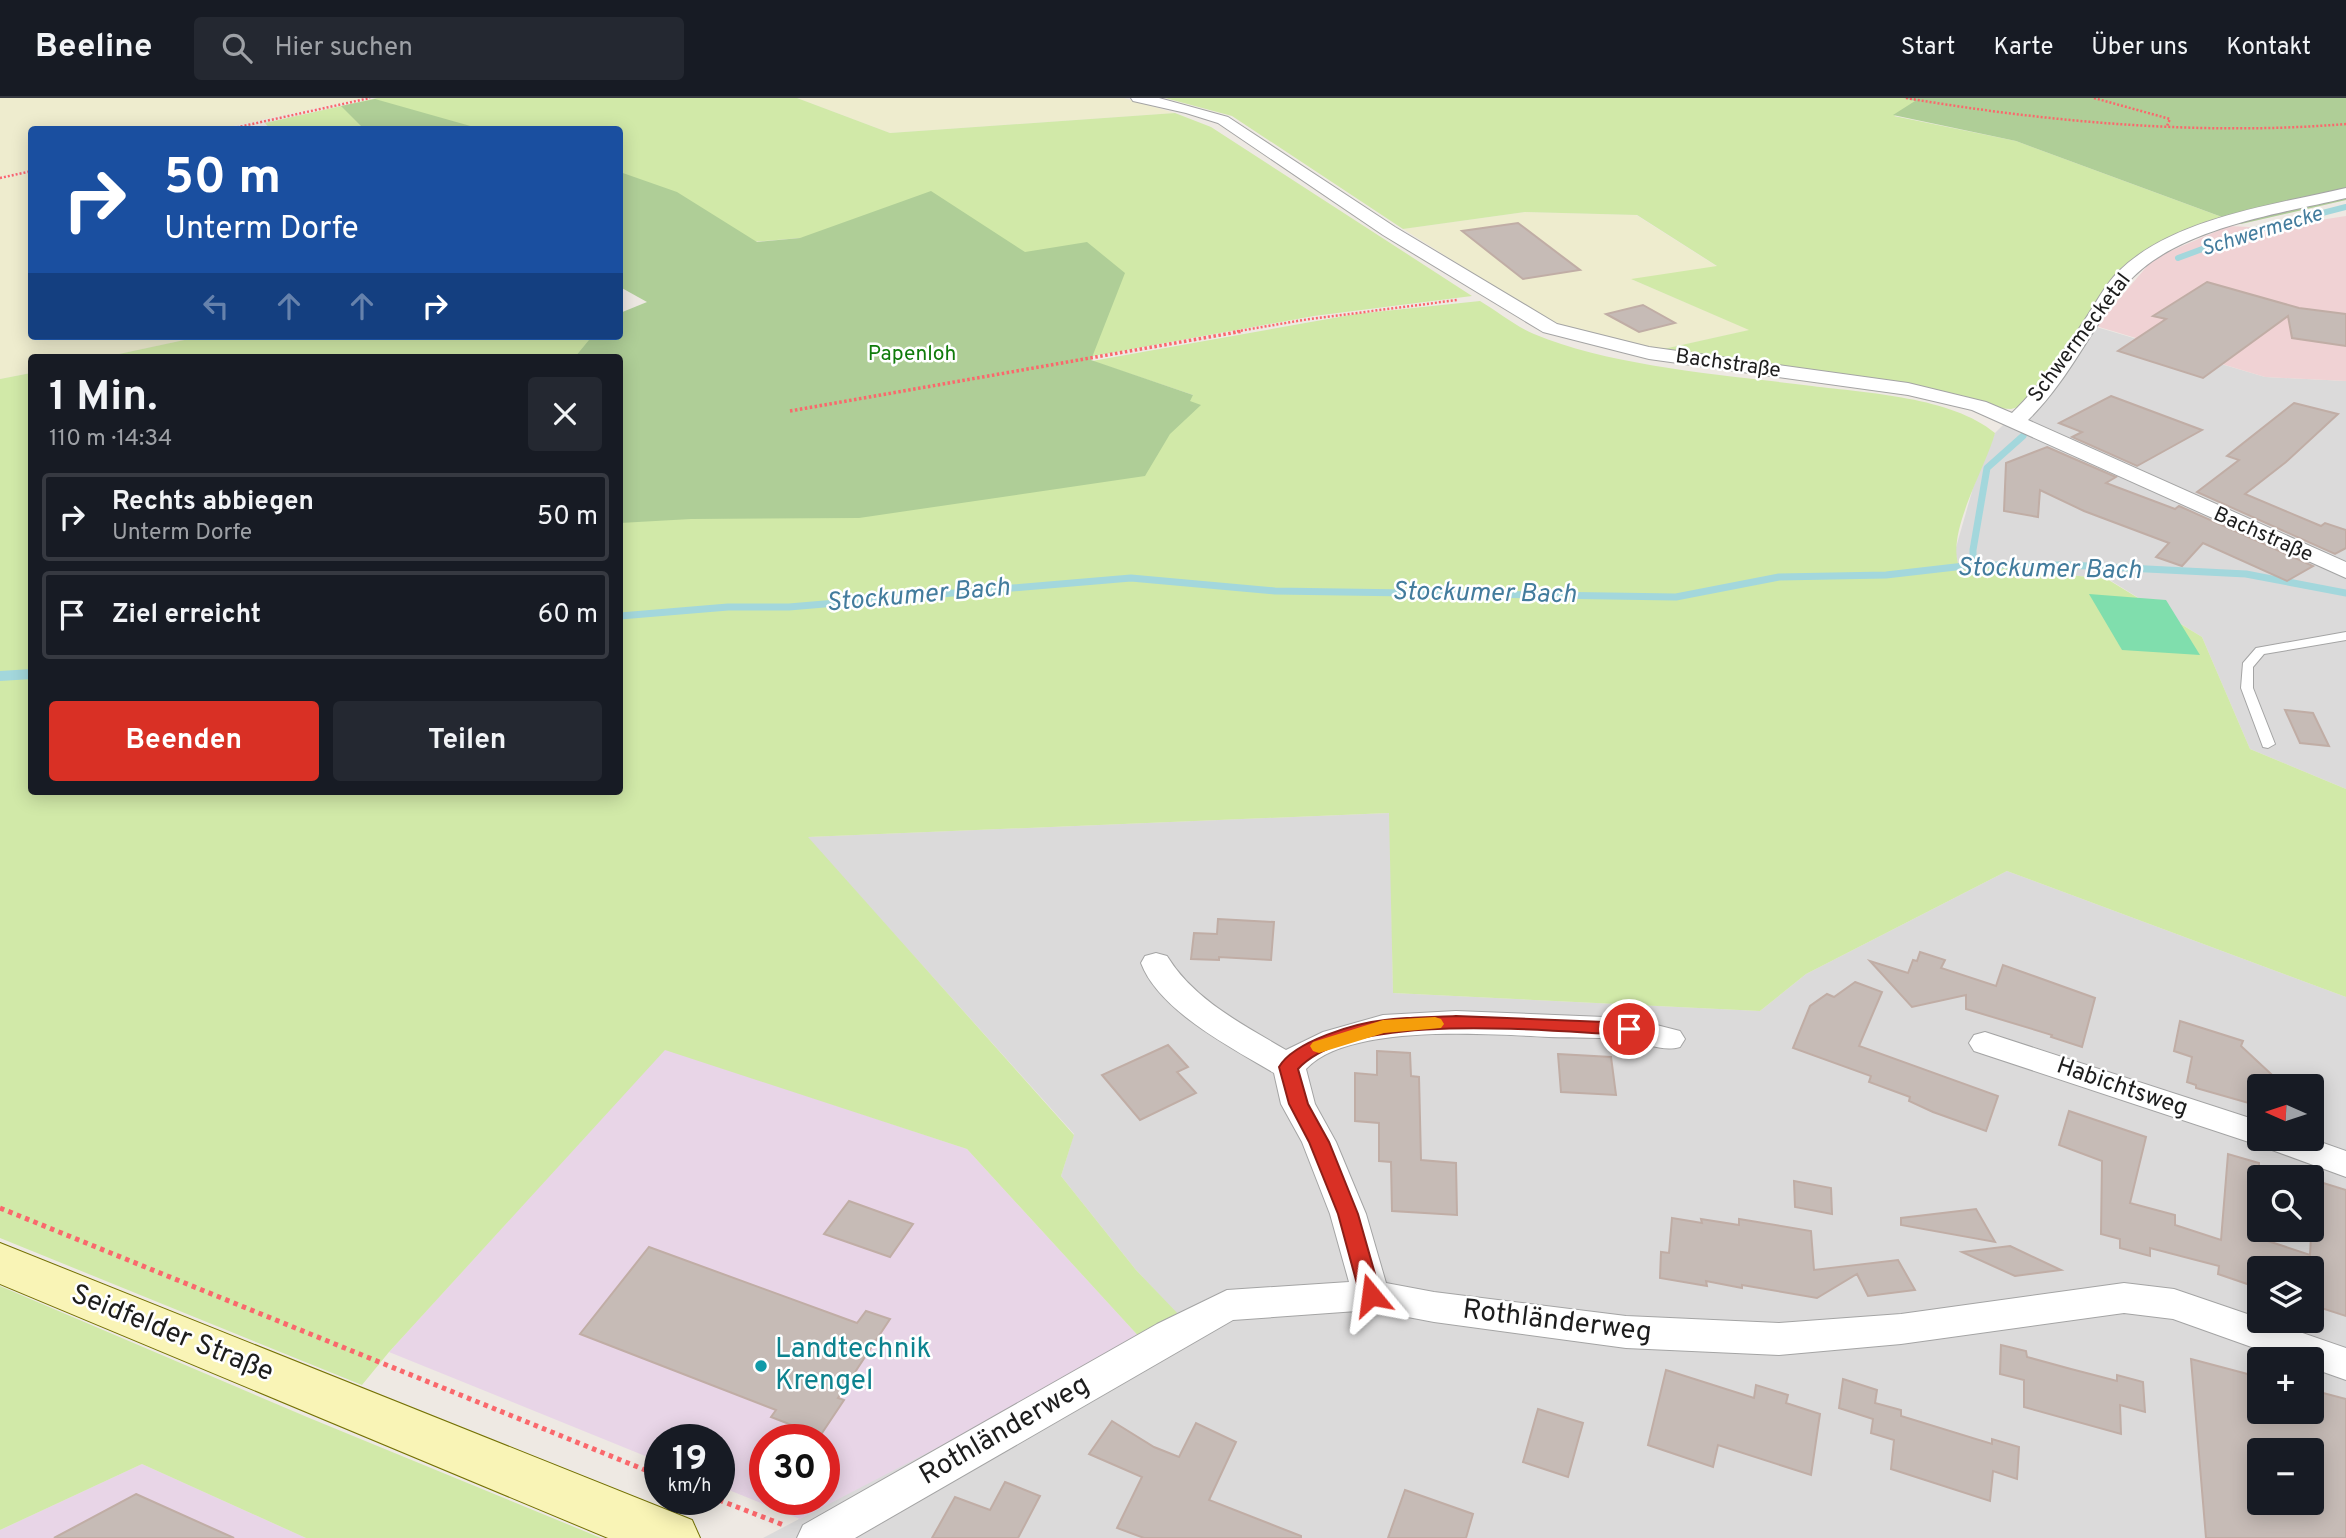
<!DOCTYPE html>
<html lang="de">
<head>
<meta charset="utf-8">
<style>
  :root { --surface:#171b24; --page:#242831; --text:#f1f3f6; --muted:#9ea1a6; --line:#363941; --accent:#d93025 }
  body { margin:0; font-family:Overpass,sans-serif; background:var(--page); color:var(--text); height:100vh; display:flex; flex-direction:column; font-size:26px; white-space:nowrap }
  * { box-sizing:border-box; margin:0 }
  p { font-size:23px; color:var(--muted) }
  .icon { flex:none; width:38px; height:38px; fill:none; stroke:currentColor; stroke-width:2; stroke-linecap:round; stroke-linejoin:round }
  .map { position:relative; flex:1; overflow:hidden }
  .panel { position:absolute; left:28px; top:256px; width:595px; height:441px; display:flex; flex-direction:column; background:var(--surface); border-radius:7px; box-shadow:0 4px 18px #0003 }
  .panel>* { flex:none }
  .banner { position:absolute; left:28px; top:28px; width:595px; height:214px; border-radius:7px; box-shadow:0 4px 18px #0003; background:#1a4fa0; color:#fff; overflow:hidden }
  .needle { width:46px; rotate:273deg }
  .controls { position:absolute; left:2247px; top:976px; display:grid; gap:14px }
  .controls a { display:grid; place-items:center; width:77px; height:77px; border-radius:7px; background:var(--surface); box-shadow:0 4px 18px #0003; font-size:35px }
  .speed { position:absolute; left:644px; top:1326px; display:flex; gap:14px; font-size:35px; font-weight:700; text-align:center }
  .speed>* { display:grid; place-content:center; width:91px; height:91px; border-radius:50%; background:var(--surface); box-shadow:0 4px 18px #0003; line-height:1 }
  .speed small { font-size:18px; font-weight:400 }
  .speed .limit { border:10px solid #d22; background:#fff; color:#111 }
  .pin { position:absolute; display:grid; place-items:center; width:60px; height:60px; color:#fff; margin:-30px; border:4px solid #fff; border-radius:50%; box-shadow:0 2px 7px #0007 }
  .me { position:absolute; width:77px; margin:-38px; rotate:344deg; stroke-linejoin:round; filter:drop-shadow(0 0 5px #0008) }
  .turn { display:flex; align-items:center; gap:24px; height:147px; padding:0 21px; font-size:32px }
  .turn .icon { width:91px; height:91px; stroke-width:2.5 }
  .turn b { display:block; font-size:49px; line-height:60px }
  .lanes { display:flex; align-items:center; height:66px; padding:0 21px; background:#0003; justify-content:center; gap:35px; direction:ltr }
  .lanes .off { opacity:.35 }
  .round { display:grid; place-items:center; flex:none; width:74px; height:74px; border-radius:7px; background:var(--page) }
  .head { display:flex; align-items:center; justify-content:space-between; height:119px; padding:0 21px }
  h1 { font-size:42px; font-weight:700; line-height:52px }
  .cta { display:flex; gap:14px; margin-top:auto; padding:14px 21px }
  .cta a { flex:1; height:80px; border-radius:7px; background:var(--accent); color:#fff; font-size:28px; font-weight:700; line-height:80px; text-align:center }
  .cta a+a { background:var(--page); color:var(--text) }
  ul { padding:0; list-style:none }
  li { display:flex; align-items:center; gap:21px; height:88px; margin:0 14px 10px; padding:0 7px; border:4px solid var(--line); border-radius:7px }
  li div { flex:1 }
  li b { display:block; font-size:26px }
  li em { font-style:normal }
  header { display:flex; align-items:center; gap:42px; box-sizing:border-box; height:98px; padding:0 35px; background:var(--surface); border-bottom:2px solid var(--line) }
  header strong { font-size:33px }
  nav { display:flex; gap:38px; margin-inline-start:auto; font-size:24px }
  .search { width:490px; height:63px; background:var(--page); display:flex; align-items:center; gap:18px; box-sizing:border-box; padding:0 24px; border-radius:7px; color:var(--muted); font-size:26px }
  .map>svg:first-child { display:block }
  .residential { fill:#dbdada; fill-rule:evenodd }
  .commercial { fill:#f0d2d4 }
  .industrial { fill:#e8d5e7; fill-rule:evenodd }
  .farmland { fill:#eeecce }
  .grass { fill:#d1e9a8 }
  .forest { fill:#afce97 }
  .pitch { fill:#80dead }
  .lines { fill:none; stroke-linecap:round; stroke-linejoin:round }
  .stream-far2 { stroke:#a3d7dc; stroke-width:6 }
  .stream-far1 { stroke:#a3d7dc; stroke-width:7 }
  .stream { stroke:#a3d7dc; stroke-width:10 }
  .building { fill:#c6bbb6; stroke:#c0ada5; stroke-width:2; fill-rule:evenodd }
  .service-casing { stroke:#a4a4a4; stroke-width:2 }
  .minor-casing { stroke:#a4a4a4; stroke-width:2 }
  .secondary-casing { stroke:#747104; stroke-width:2 }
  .path-far2 { stroke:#fa686c; stroke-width:2.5; stroke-dasharray:2 2; stroke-linecap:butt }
  .path-far1 { stroke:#fa686c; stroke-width:3.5; stroke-dasharray:2.5 2.5; stroke-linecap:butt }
  .path { stroke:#fa686c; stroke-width:5; stroke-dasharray:4.5 4.5; stroke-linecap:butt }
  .service { fill:#fff; fill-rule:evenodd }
  .minor { fill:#fff; fill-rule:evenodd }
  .secondary { fill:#f9f4b6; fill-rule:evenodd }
  .route { fill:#d93025; stroke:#8d1f18; stroke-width:2 }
  .slow { fill:#f59e0b }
  .culture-dot { fill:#0f9aa8; stroke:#fff; stroke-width:2.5 }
  .labels { text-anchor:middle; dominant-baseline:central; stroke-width:5; stroke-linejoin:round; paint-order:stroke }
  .far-water-label { font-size:21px; font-style:italic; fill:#437c9d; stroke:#fff }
  .far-street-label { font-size:21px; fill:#1d1d1d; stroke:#fff }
  .far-park-label { font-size:21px; fill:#107b0b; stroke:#fff }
  .street-label { font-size:24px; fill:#1d1d1d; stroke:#fff }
  .water-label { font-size:26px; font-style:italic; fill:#437c9d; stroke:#fff }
  .near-street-label { font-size:28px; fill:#1d1d1d; stroke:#fff }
  .near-culture-label { font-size:28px; fill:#0d838f; stroke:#fff; text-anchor:start }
</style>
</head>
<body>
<header>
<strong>Beeline</strong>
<div class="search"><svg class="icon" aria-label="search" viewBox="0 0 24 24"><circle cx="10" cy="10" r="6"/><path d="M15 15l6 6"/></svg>Hier suchen</div>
<nav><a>Start</a><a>Karte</a><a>Über uns</a><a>Kontakt</a></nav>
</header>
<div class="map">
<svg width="2346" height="1440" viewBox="0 0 2346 1440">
  <rect width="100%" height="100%" fill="#eee9e3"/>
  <g class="residential">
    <polygon points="2083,225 2265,279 2346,283 2346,691 2250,651 2202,539 2108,481 1958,465 1955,453 1973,390 1995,335 2022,308"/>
    <path d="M1390,715L1393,895L1760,913L1806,876L2007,773L2346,899V1440H763L1181,1220L1136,1172L1061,1078L1074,1036L807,739ZM2259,989H2312V1041H2259ZM2259,1080H2312V1132H2259ZM2259,1171H2312V1223H2259ZM2259,1262H2312V1314H2259ZM2259,1353H2312V1405H2259Z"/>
  </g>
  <polygon class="commercial" points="2346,118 2346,283 2265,279 2096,228 2154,160 2229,128 2268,130"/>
  <g class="industrial">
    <path d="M665,951L967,1051L1143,1243L800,1421L719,1388V1342H660V1364L389,1254ZM765,1342H824V1402H765Z"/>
    <polygon points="142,1366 306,1440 0,1440 0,1432"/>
  </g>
  <g class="farmland">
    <polygon points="0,0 365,0 219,31 32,32 31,72 0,79"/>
    <polygon points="797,0 1124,0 1175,15 890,35"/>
    <polygon points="31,74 32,238 203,238 105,259 32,259 31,275 0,281 0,81"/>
    <polygon points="1525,114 1636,117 1718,169 1633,182 1750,232 1659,252 1557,228 1403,131"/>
  </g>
  <g class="grass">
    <polygon points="377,0 797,0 890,35 1175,15 1211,29 1472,198 1314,218 1088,259 1019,155 835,137 741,145 620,79 620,32 271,32 265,25"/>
    <polygon points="1165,0 1903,0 1916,3 1894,18 2016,43 2230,122 2128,167 2022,308 2011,311 1994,310 1659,252 1749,232 1631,181 1717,168 1637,117 1525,114 1403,131 1232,18"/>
    <path d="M1480,203C1497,213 1515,228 1534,236C1613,269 1726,277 1812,288C1867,295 1952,299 1995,335C1986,369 1948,431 1958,465L2107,481L2202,539L2250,651L2346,691V899L2007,773L1806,876L1760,913L1393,895L1389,715L808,739L1074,1037L1061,1078L1136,1172L1182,1220L1143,1243L967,1051L665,952L389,1254L362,1287L0,1140V281L31,275L32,693H620V421L1193,297L1092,263L1356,216Z"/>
    <polygon points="203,238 584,238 617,259 105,259"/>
    <polygon points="0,1188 307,1319 601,1440 306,1440 142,1366 0,1432"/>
  </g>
  <g class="forest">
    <polygon points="1903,0 2346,0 2346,102 2241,126 2016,43 1893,17 1915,3"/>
    <polygon points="375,1 481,31 364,31 341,8"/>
    <polygon points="620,74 677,94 757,144 800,140 931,93 1025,154 1087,144 1125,175 1091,262 1193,297 1190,303 1201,307 1170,336 1145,378 859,420 691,421 620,425 620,259 575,259 589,242 584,238 620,238 620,215 647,204 620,189"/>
  </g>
  <polygon class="pitch" points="2089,496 2166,502 2200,557 2122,552"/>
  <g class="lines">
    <polyline class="stream-far2" points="2178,160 2248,134 2346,109"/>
    <g class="stream-far1">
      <polyline points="1973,467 1973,452 1987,370 2023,338"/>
      <polyline points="620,518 728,509 789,509 1131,480 1275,493 1676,499 1779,479 1886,477 1973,467 2068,467 2246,476 2346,495"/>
    </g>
    <polyline class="stream" points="0,578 32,576"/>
  </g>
  <g class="building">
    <polygon points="1518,125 1580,172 1523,181 1462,133"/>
    <polygon points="2207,184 2299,210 2346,216 2346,248 2292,240 2288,218 2203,280 2118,253 2166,221 2153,218"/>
    <polygon points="1643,207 1675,225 1639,234 1606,216"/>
    <polygon points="2111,298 2202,332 2137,368 2072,339 2082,334 2059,325"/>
    <polygon points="2294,305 2338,316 2286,364 2245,396 2321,428 2325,425 2346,432 2346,450 2335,456 2197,394 2239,362 2227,358"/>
    <polygon points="2047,349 2116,379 2106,385 2175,411 2179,408 2313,468 2287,483 2203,445 2182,468 2156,459 2169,445 2084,413 2040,392 2038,419 2004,413 2006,365"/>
    <polygon points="2285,612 2313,615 2329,648 2300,645"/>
    <polygon points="1218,821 1274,824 1271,862 1219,859 1219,862 1191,861 1194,835 1217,836"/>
    <polygon points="1920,854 1945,862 1941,870 1996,888 2003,867 2095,900 2082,949 2051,939 2052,937 1966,911 1966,897 1912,909 1870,863 1908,875 1913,862 1917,863"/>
    <polygon points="1855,884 1882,894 1859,948 1998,998 1986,1033 1933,1014 1909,1003 1910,999 1869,984 1871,978 1793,950 1810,908 1827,896 1834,899"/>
    <polygon points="2180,923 2243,943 2241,948 2285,989 2259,989 2259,1008 2196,990 2196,987 2187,984 2192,959 2174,953"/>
    <polygon points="1168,947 1188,969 1177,974 1196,995 1140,1022 1102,977"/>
    <polygon points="1377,953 1410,955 1411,978 1419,979 1421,1062 1456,1065 1457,1117 1392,1113 1391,1064 1379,1063 1379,1025 1355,1023 1355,975 1377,977"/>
    <polygon points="1558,956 1611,959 1616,997 1561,994"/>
    <polygon points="2069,1013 2146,1039 2130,1105 2175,1117 2175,1127 2221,1142 2228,1056 2259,1065 2259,1140 2310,1157 2314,1082 2346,1092 2346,1218 2312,1207 2312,1171 2259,1171 2259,1190 2218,1176 2219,1168 2150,1150 2150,1158 2120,1150 2120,1141 2101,1136 2102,1063 2059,1047"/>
    <polygon points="1794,1083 1831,1090 1832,1116 1795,1109"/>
    <polygon points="849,1103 913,1126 890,1159 824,1136"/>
    <polygon points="1976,1111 1995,1144 1901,1127 1901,1120"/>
    <polygon points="1672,1120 1702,1125 1701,1121 1739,1127 1739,1121 1811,1133 1814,1172 1898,1162 1915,1192 1868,1198 1857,1176 1817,1200 1742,1187 1742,1190 1706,1183 1707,1188 1660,1180 1661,1154 1669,1155"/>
    <polygon points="2010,1148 2061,1172 2015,1178 1962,1154"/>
    <polygon points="649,1149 857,1225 866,1213 890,1221 838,1300 844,1302 820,1338 771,1319 776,1312 580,1236"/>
    <polygon points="2001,1247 2026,1253 2027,1259 2071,1271 2117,1283 2117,1277 2143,1284 2145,1314 2120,1307 2121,1336 2024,1309 2024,1282 2000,1276"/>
    <path d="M2191,1261L2259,1279V1314H2312V1292L2346,1301V1440H2206ZM2259,1353H2312V1405H2259Z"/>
    <polygon points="1666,1272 1754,1300 1756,1287 1788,1297 1786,1305 1820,1316 1811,1377 1718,1347 1713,1369 1648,1347"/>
    <polygon points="1843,1281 1877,1292 1875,1305 1901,1312 1901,1318 1992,1346 1992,1341 2019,1349 2017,1381 1993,1373 1990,1403 1891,1371 1894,1342 1871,1335 1873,1321 1839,1310"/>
    <polygon points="1538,1311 1583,1325 1568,1379 1523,1364"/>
    <polygon points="1112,1323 1154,1349 1179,1359 1196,1325 1236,1344 1209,1402 1301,1438 1301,1440 1144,1440 1117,1430 1142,1379 1089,1356"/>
    <polygon points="1005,1384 1040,1398 1018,1440 932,1440 955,1399 990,1412"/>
    <polygon points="1405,1392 1473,1416 1466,1440 1388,1440"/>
    <polygon points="136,1396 234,1440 54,1440"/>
  </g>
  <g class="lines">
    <g class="service-casing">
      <polygon id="service" points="2346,534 2346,542 2264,556 2253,569 2253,590 2275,646 2268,650 2263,649 2241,590 2243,565 2256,550"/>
    </g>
    <g class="minor-casing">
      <g id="minor">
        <path d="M1131,0H1159L1228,19L1395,129L1557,226L1649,249L1908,285L1986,304L2012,315C2040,288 2063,255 2084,223C2095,207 2104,188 2118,174C2172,120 2274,107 2346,90V100C2279,116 2171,131 2125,188C2090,232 2069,282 2028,322L2346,464V480L1972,312L1908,297L1649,261L1543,234L1383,137L1218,25L1186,15L1133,3Z"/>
        <path d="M1156,855L1167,858C1194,902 1242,926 1286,952L1323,934L1383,917L1456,913L1629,920L1680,933L1685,941L1680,949C1662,954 1647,945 1629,942C1603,939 1575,940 1549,939C1490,936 1348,925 1306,971L1315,1006L1336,1044L1366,1116L1386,1185L1434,1194L1626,1218L1779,1225L1901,1216L2124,1185L2174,1191L2259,1220V1223H2268L2346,1250V1282L2312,1270V1262H2288L2173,1221L2124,1215L1901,1246L1779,1257L1626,1250L1434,1224L1371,1212L1233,1222L855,1440H797L803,1427L1157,1226L1227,1192L1349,1184L1330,1116L1302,1044L1281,1006L1274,975C1232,950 1159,913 1141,865L1145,858Z"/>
        <polygon points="1985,934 2259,1023 2259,1041 2312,1041 2346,1053 2346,1079 2261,1048 1974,953 1969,945 1974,937"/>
      </g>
    </g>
    <g class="secondary-casing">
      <polygon id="secondary" points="0,1145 692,1422 700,1440 608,1440 0,1186"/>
    </g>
    <g class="path-far2">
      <path d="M1906,0C2047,24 2203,38 2346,26"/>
      <polyline points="2094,0 2170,21 2167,28"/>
      <polyline points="225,32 370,0"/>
      <polyline points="0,80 32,73"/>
      <polyline points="1233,234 1303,222 1457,202"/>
    </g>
    <polyline class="path-far1" points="790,313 1243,233"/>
    <g class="path">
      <polyline points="0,1110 660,1378"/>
      <polyline points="719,1402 786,1428"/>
    </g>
    <use href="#service" class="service"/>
    <use href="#minor" class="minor"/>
    <use href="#secondary" class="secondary"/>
  </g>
  <path class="route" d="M1456,918L1629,925L1635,926L1638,931L1635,936L1629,937C1551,934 1353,911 1298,971L1308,1006L1329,1044L1358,1116L1381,1197L1378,1203L1371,1205L1363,1203L1360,1197L1338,1116L1309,1044L1289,1006L1279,969C1294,943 1356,925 1385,922C1409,919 1433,919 1456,918Z"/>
  <polygon class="slow" points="1435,919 1441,921 1444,926 1441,930 1384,935 1319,955 1313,953 1310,948 1313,944 1383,922"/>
  <circle class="culture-dot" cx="761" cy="1268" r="7"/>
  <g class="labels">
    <g class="far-water-label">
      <text transform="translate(2262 134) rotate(-17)">Schwermecke</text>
    </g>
    <g class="far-street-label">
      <text transform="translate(2080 240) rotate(-53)">Schwermecketal</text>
      <text transform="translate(1728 266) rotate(8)">Bachstraße</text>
      <text transform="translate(2263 437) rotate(24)">Bachstraße</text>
    </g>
    <g class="far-park-label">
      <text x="912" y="256">Papenloh</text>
    </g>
    <g class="street-label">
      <text transform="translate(2122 990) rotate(19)">Habichtsweg</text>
    </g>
    <g class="water-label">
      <text transform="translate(2049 472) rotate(1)">Stockumer Bach</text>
      <text transform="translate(1484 496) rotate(1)">Stockumer Bach</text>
      <text transform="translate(918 498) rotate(-5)">Stockumer Bach</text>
    </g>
    <g class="near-street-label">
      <text transform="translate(1557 1224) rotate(7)">Rothländerweg</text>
      <text transform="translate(172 1236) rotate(22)">Seidfelder Straße</text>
      <text transform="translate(1005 1333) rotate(-30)">Rothländerweg</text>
    </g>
    <g class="near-culture-label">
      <text x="775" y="1252">Landtechnik<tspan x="775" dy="32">Krengel</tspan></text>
    </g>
  </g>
</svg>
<div class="controls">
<a><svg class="needle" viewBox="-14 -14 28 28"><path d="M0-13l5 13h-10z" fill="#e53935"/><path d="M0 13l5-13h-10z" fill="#9ea1a6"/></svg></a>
<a><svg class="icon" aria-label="search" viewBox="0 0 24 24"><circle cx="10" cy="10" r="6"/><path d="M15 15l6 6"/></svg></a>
<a><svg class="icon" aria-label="layers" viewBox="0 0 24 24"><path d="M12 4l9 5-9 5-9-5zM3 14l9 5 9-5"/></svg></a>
<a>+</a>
<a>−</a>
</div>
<div class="speed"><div>19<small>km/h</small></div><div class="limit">30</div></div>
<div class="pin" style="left:1629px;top:931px;background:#d93025"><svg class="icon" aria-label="arrive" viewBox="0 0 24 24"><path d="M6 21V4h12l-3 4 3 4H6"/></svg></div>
<svg class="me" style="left:1371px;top:1197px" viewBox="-20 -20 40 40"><path d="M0-17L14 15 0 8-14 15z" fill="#d93025" stroke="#fff" stroke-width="4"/></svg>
<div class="banner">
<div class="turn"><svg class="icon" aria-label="right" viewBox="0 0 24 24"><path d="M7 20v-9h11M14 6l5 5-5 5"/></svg><div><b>50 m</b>Unterm Dorfe</div></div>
<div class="lanes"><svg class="icon off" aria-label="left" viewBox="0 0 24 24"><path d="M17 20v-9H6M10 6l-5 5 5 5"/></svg><svg class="icon off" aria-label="ahead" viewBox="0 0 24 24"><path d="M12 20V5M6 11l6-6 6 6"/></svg><svg class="icon off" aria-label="ahead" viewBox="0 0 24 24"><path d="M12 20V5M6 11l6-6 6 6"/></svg><svg class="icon" aria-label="right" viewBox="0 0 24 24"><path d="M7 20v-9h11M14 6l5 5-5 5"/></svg></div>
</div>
<section class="panel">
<div class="head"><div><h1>1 Min.</h1><p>110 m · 14:34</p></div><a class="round"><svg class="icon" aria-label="close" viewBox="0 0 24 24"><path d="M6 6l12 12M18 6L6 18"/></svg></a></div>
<ul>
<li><svg class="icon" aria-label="right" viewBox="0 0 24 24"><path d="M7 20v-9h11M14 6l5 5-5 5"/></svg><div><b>Rechts abbiegen</b><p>Unterm Dorfe</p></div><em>50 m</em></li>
<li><svg class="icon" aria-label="arrive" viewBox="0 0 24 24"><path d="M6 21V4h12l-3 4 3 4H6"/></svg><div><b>Ziel erreicht</b></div><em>60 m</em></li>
</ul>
<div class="cta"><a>Beenden</a><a>Teilen</a></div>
</section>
</div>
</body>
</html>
